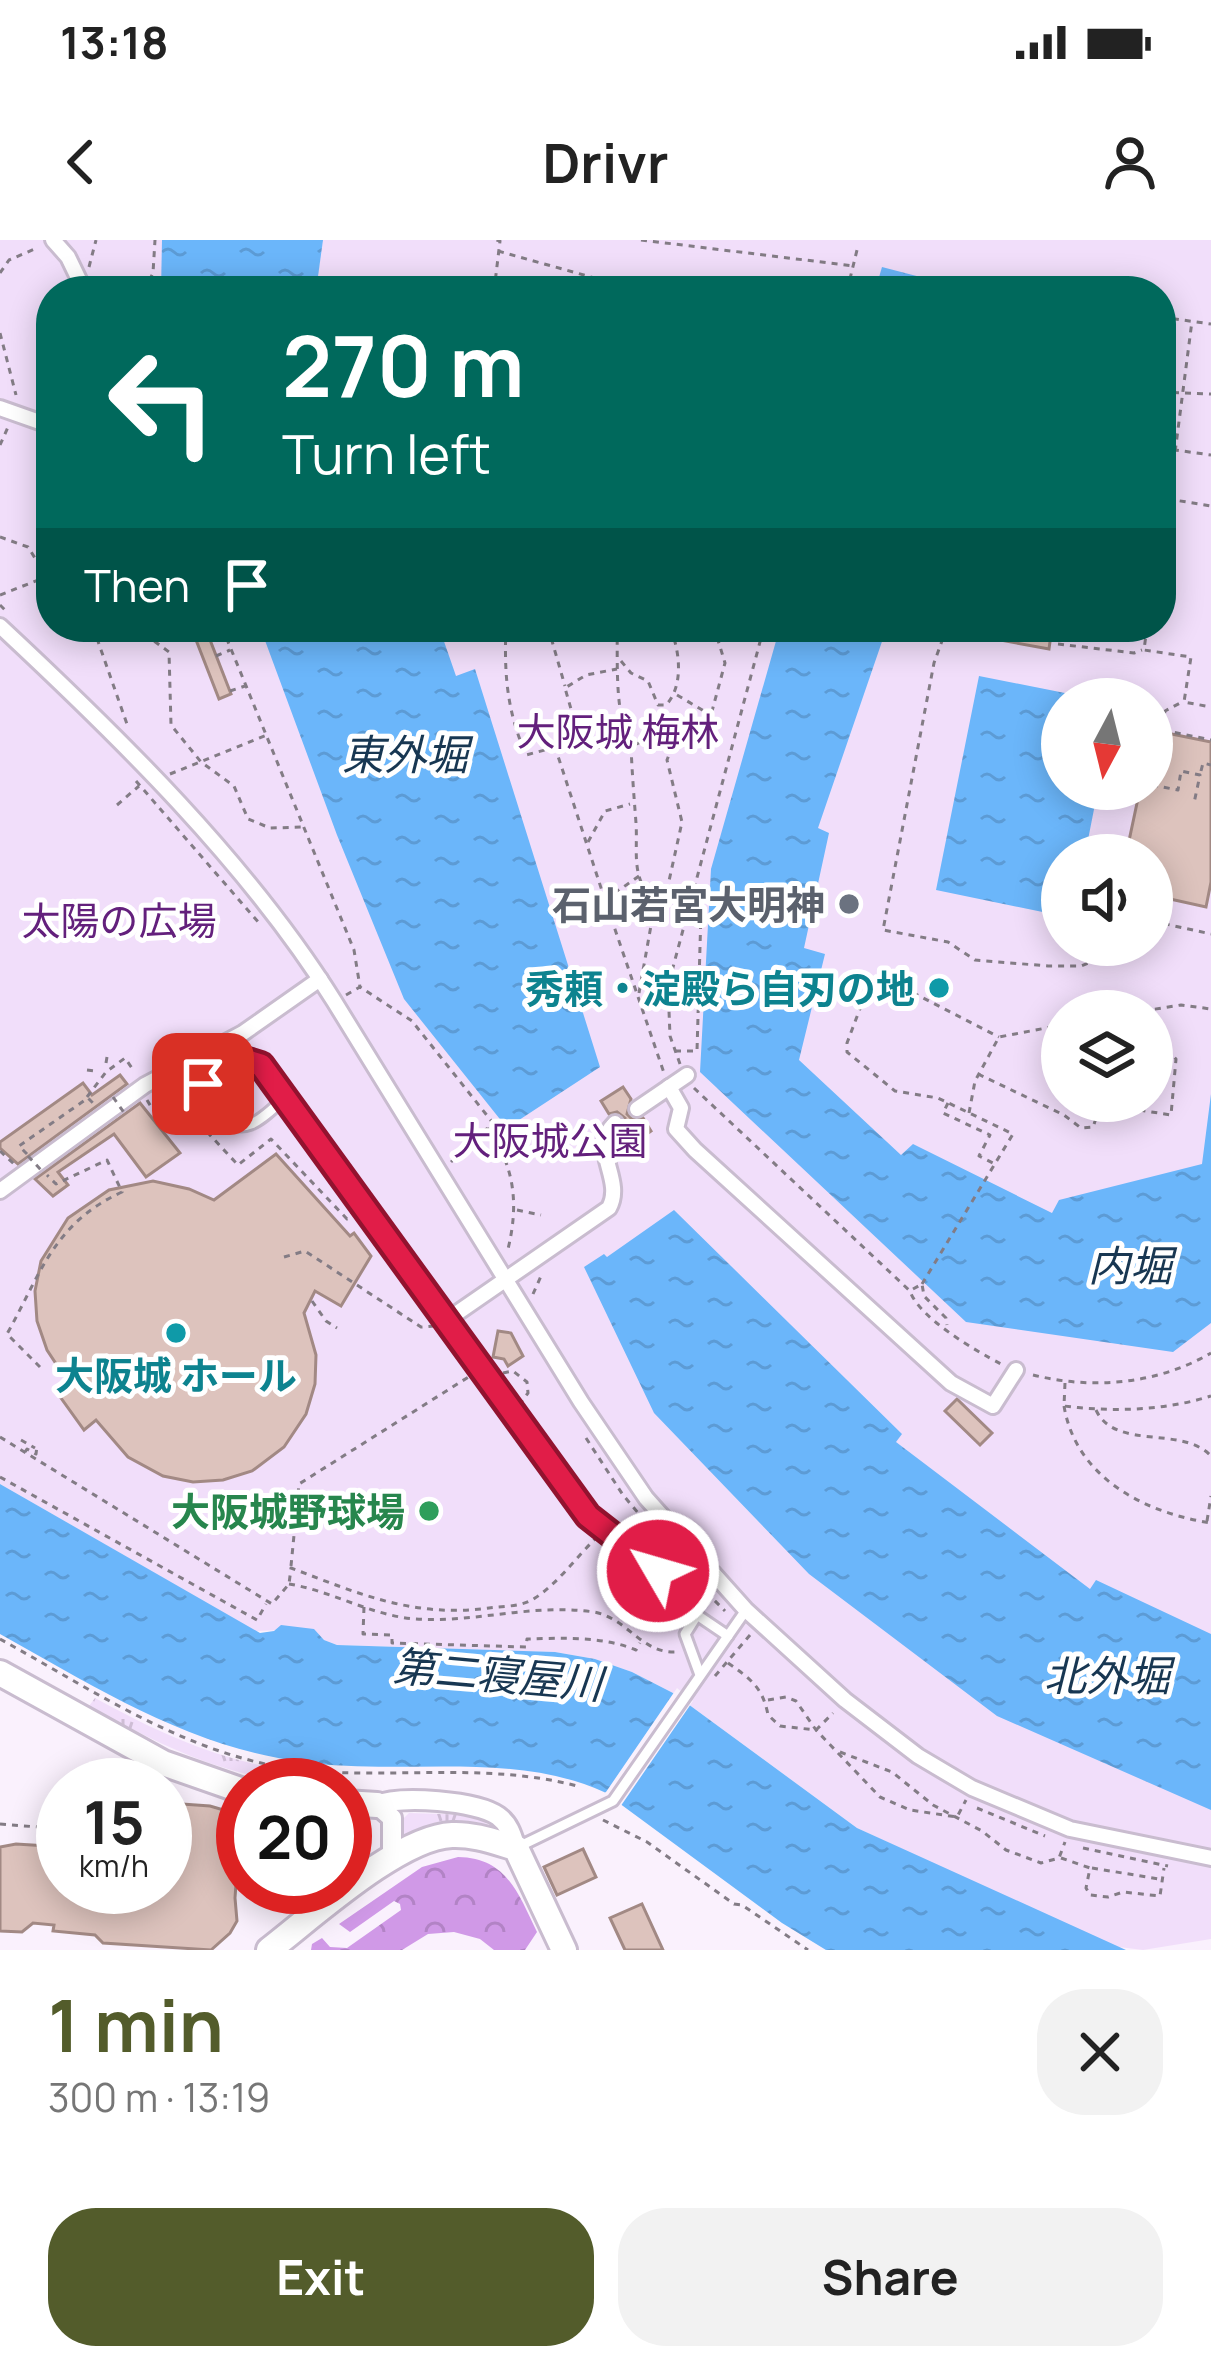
<!DOCTYPE html>
<html lang="en">
<head>
<meta charset="utf-8">
<style>
  :root { --surface:#fff; --page:#f2f2f2; --text:#222; --muted:#767676; --accent:#535c2b }
  body { margin:0; font-family:Manrope,"Noto Sans JP",sans-serif; background:var(--page); color:var(--text); height:100vh; display:flex; flex-direction:column; font-size:45px; white-space:nowrap }
  * { box-sizing:border-box; margin:0 }
  p { font-size:39px; color:var(--muted) }
  .icon { flex:none; width:66px; height:66px; fill:none; stroke:currentColor; stroke-width:2; stroke-linecap:round; stroke-linejoin:round }
  .map { position:relative; height:1710px; overflow:hidden }
  .drawer { display:flex; flex-direction:column; background:var(--surface); flex:1 }
  .drawer>* { flex:none }
  .hud { position:absolute; left:36px; top:36px; width:1140px; height:366px; border-radius:48px; box-shadow:0 6px 30px #0003; background:#00695c; color:#fff; overflow:hidden }
  .needle { width:78px; rotate:187deg }
  .tools { position:absolute; left:1041px; top:438px; display:grid; gap:24px }
  .tools a { display:grid; place-items:center; width:132px; height:132px; border-radius:50%; background:var(--surface); box-shadow:0 6px 30px #0003; font-size:60px }
  .speed { position:absolute; left:36px; top:1518px; display:flex; gap:24px; font-size:60px; font-weight:700; text-align:center }
  .speed>* { display:grid; place-content:center; width:156px; height:156px; border-radius:50%; background:var(--surface); box-shadow:0 6px 30px #0003; line-height:1 }
  .speed small { font-size:30px; font-weight:400 }
  .speed .limit { border:18px solid #d22; background:#fff; color:#111 }
  .pin { position:absolute; display:grid; place-items:center; width:102px; height:102px; color:#fff; margin:-51px; border-radius:24px; box-shadow:0 6px 18px #0006 }
  .me { position:absolute; width:132px; margin:-66px; rotate:308deg; stroke-linejoin:round; filter:drop-shadow(0 0 9px #0008) }
  .turn { display:flex; align-items:center; gap:42px; height:252px; padding:0 48px; font-size:54px }
  .turn .icon { width:156px; height:156px; stroke-width:2.5 }
  .turn b { display:block; font-size:84px; line-height:102px }
  .then { display:flex; align-items:center; height:114px; padding:0 48px; background:#0003; gap:24px; font-size:45px }
  .round { display:grid; place-items:center; flex:none; width:126px; height:126px; border-radius:48px; background:var(--page) }
  .head { display:flex; align-items:center; justify-content:space-between; height:204px; padding:0 48px }
  h1 { font-size:72px; font-weight:700; line-height:90px; color:var(--accent) }
  .action { display:flex; gap:24px; margin-top:auto; padding:24px 48px }
  .action a { flex:1; height:138px; border-radius:48px; background:var(--accent); color:#fff; font-size:48px; font-weight:700; line-height:138px; text-align:center }
  .action a+a { background:var(--page); color:var(--text) }
  .status { display:flex; justify-content:space-between; align-items:center; height:84px; padding:0 60px; background:var(--surface); direction:ltr }
  .status svg { height:33px; fill:currentColor }
  header { display:flex; justify-content:space-between; align-items:center; height:156px; padding:0 48px; background:var(--surface); font-size:54px; font-weight:700 }
  .map>svg:first-child { display:block }
  .grass { fill:url(#grass-tufts) }
  .forest { fill:url(#forest-crowns) }
  .green { fill:#f1defa; fill-rule:evenodd }
  .water { fill:url(#water-ripples) }
  .pier { fill:#faf1fd }
  .building { fill:#ddc3bd; stroke:#a28984; stroke-width:3 }
  .lines { fill:none; stroke-linecap:round; stroke-linejoin:round }
  .service-casing { stroke:#c9bccf; stroke-width:15 }
  .pedestrian-casing { stroke:#c9bccf; stroke-width:20 }
  .minor-casing { stroke:#c9bccf; stroke-width:24 }
  .tertiary-casing { stroke:#c9bccf; stroke-width:30 }
  .path { stroke:#837c85; stroke-width:3; stroke-dasharray:6 6; stroke-linecap:butt }
  .service { stroke:#fff; stroke-width:9 }
  .pedestrian { stroke:#fff; stroke-width:14 }
  .minor { stroke:#fff; stroke-width:18 }
  .tertiary { stroke:#fff; stroke-width:24 }
  .path-bridge { stroke:#837c85; stroke-width:3; stroke-dasharray:6 6; stroke-linecap:butt }
  .route-casing { stroke:#92132f; stroke-width:30 }
  .route { stroke:#e11d48; stroke-width:21 }
  .worship-dot { fill:#6b7280; stroke:#fff; stroke-width:4.5 }
  .culture-dot { fill:#0f9aa8; stroke:#fff; stroke-width:4.5 }
  .leisure-dot { fill:#2e9e5b; stroke:#fff; stroke-width:4.5 }
  .labels { text-anchor:middle; dominant-baseline:central; stroke-width:10; stroke-linejoin:round; paint-order:stroke }
  .park-label { font-size:39px; fill:#63207c; stroke:#fff }
  .worship-label { font-size:39px; font-weight:bold; fill:#5b616d; stroke:#fff; text-anchor:end }
  .culture-label { font-size:39px; font-weight:bold; fill:#0d838f; stroke:#fff; text-anchor:end }
  .leisure-label { font-size:39px; font-weight:bold; fill:#27864d; stroke:#fff; text-anchor:end }
  .water-label { font-size:42px; font-style:italic; fill:#183752; stroke:#fff }
</style>
</head>
<body>
<div class="status"><b>13:18</b><svg viewBox="0 0 49 12"><path d="M0 12V9h3v3zM5 12V6h3v6zM10 12V3h3v9zM15 12V0h3v12zM26 1h20v11H26zM47 4h2v5h-2z"/></svg></div>
<header><svg class="icon" aria-label="back" viewBox="0 0 24 24"><path d="M15 5l-7 7 7 7"/></svg>Drivr<svg class="icon" aria-label="person" viewBox="0 0 24 24"><circle cx="12" cy="8" r="4"/><path d="M4 21q1-7 8-7t8 7"/></svg></header>
<div class="map">
<svg width="1211" height="1710" viewBox="0 0 1211 1710">
  <defs>
    <pattern id="grass-tufts" width="24" height="20" patternUnits="userSpaceOnUse" patternTransform="scale(3)"><rect width="24" height="20" fill="#f1defa"/><path d="M3 7l-1-3M5 7V3M7 7l1-3M15 17l-1-3M17 17v-4M19 17l1-3" fill="none" stroke="#cebdd5"/></pattern>
    <pattern id="forest-crowns" width="20" height="18" patternUnits="userSpaceOnUse" patternTransform="scale(3)"><rect width="20" height="18" fill="#d099e7"/><path d="M2 6a3 3 0 1 1 6 0M12 15a3 3 0 1 1 6 0" fill="none" stroke="#b283c5"/></pattern>
    <pattern id="water-ripples" width="26" height="14" patternUnits="userSpaceOnUse" patternTransform="scale(3)"><rect width="26" height="14" fill="#6bb6fa"/><path d="M2 4q2-2 4 0t4 0M15 11q2-2 4 0t4 0" fill="none" stroke="#5c9bd5"/></pattern>
  </defs>
  <rect width="100%" height="100%" fill="#faf1fd"/>
  <g class="grass">
    <path d="M95,1458C177,1503 241,1529 335,1536V1545C242,1545 168,1510 89,1466Z"/>
    <polygon points="409,1573 474,1575 499,1592 407,1598 400,1591 402,1580"/>
  </g>
  <path class="forest" d="M458,1617C507,1618 518,1653 537,1692L525,1710H494L480,1699L454,1692L428,1694L402,1710H311L312,1704L322,1698L330,1707L347,1708L401,1670L400,1664L394,1661L350,1692L339,1684L422,1627Z"/>
  <path class="green" d="M0,0H1211V1699L1143,1710L1111,1706L857,1588L673,1453L632,1432L595,1419L555,1412L337,1405L324,1400L313,1389L255,1391L0,1244ZM51,51H1161V387H51ZM1062,459H1152V549H1062ZM1062,615H1152V705H1062ZM1062,771H1152V861H1062Z"/>
  <g class="water">
    <polygon points="162,0 323,0 316,51 161,51"/>
    <polygon points="882,27 955,46 958,51 875,51"/>
    <polygon points="260,387 439,387 456,436 475,429 600,827 507,888 404,759 337,595"/>
    <polygon points="780,387 887,387 818,588 829,593 804,708 825,714 799,820 901,915 913,904 1052,973 1059,960 1202,924 1211,854 1211,1083 1173,1112 966,1082 700,832 711,629"/>
    <polygon points="979,436 1095,459 1062,459 1062,549 1098,549 1085,615 1062,615 1062,676 936,650"/>
    <polygon points="674,970 902,1194 896,1202 1090,1349 1096,1340 1211,1394 1211,1570 997,1476 809,1334 654,1173 584,1027 604,1014 607,1017"/>
    <path d="M0,1244L260,1393L274,1391L281,1385L314,1389L324,1400L337,1405L555,1412L595,1419L632,1432L673,1453L857,1588L1126,1710H826L782,1683L604,1552C511,1510 403,1536 303,1522C191,1508 97,1448 0,1394Z"/>
  </g>
  <polygon class="pier" points="677,1448 693,1461 618,1570 597,1556 606,1552"/>
  <g class="building">
    <polygon points="191,387 205,387 231,454 219,459"/>
    <polygon points="958,387 1052,387 1049,409 957,392"/>
    <polygon points="1152,490 1211,502 1211,642 1206,667 1152,655 1152,615 1126,615 1140,549 1152,549"/>
    <polygon points="120,835 127,844 18,924 0,908 0,902 83,843 92,855"/>
    <polygon points="623,847 631,859 627,874 633,880 643,878 651,891 631,905 622,892 625,878 617,872 609,874 601,861"/>
    <polygon points="140,863 180,913 146,937 114,894 58,932 68,945 53,956 35,939"/>
    <polygon points="276,914 350,996 354,993 371,1016 341,1066 315,1051 304,1073 316,1115 315,1144 306,1174 284,1207 252,1231 223,1240 193,1242 163,1236 128,1217 96,1180 84,1190 56,1151 68,1142 47,1110 37,1081 35,1051 41,1021 68,978 109,950 153,941 189,949 214,960"/>
    <polygon points="498,1091 511,1093 523,1116 508,1126 504,1119 493,1117"/>
    <polygon points="957,1159 992,1193 980,1205 945,1171"/>
    <polygon points="182,1564 210,1566 241,1575 235,1658 237,1681 230,1693 211,1710 103,1703 95,1695 53,1691 54,1685 33,1683 22,1692 0,1691 0,1607 16,1604 63,1607 63,1647 165,1647 165,1567"/>
    <polygon points="583,1609 596,1637 557,1655 544,1627"/>
    <polygon points="642,1664 663,1710 625,1710 610,1678"/>
  </g>
  <g class="lines">
    <g class="service-casing">
      <g id="service">
        <path d="M286,857C266,874 246,900 221,877C210,867 206,858 204,844L216,830L241,819L261,825L286,857L588,1276L658,1331L697,1375L728,1396"/>
        <polyline points="697,1375 685,1394 700,1435"/>
        <polyline points="516,1608 613,1561 746,1370"/>
      </g>
    </g>
    <g class="pedestrian-casing">
      <g id="pedestrian">
        <polyline points="53,0 68,17 83,48"/>
        <polyline points="0,168 51,186"/>
        <path d="M0,386C119,497 247,622 334,761L581,1162L646,1258L746,1370L845,1460L918,1516L972,1548L1070,1589L1211,1618"/>
        <polyline points="669,847 681,868 676,889 695,910 951,1143 993,1166 1016,1130"/>
        <polyline points="637,869 687,835"/>
        <polyline points="0,951 145,845 243,793 320,739"/>
        <path d="M447,1080L609,968C625,939 588,909 615,883"/>
      </g>
    </g>
    <g class="minor-casing">
      <g id="minor">
        <path d="M377,1565C400,1555 477,1561 498,1576C509,1584 512,1595 516,1608"/>
        <polyline points="377,1565 392,1578 392,1617"/>
      </g>
    </g>
    <g class="tertiary-casing">
      <g id="tertiary">
        <polyline points="0,1433 163,1523 243,1551"/>
        <polyline points="345,1563 377,1565"/>
        <path d="M269,1710C312,1677 399,1597 452,1595C474,1594 495,1602 516,1608L564,1710"/>
      </g>
    </g>
    <g class="path">
      <polyline points="641,0 854,26"/>
      <polyline points="498,11 598,39 686,51"/>
      <polyline points="89,27 96,0"/>
      <polyline points="0,33 9,20 37,8"/>
      <polyline points="499,40 518,51"/>
      <polyline points="144,51 153,33 155,0"/>
      <polyline points="494,51 500,1 496,0"/>
      <polyline points="847,51 858,6"/>
      <polyline points="1161,77 1211,84"/>
      <polyline points="0,93 16,155"/>
      <polyline points="1161,152 1211,154"/>
      <polyline points="0,205 8,187"/>
      <polyline points="1161,208 1211,215"/>
      <polyline points="1169,259 1192,81"/>
      <polyline points="1161,264 1162,258 1211,266"/>
      <polyline points="0,297 28,307 47,337"/>
      <polyline points="0,355 51,335"/>
      <polyline points="0,365 8,373"/>
      <polyline points="93,387 128,487"/>
      <polyline points="135,387 169,412 171,485 201,522 234,546 248,579 270,588 304,587"/>
      <polyline points="222,387 354,710 360,747"/>
      <path d="M506,387C504,435 507,471 526,515L545,510L631,506L654,497L690,502L698,499L711,475L725,423L714,387"/>
      <polyline points="536,387 540,387"/>
      <polyline points="548,387 565,446"/>
      <polyline points="568,387 571,387"/>
      <path d="M617,387C618,425 614,472 631,506C632,532 634,557 636,583C638,613 630,637 655,663"/>
      <polyline points="947,387 934,423 883,690 948,702 975,720 1048,726 1081,726 1098,719 1101,705"/>
      <polyline points="1147,387 1144,410 1191,417 1184,462 1211,467"/>
      <polyline points="1058,404 1134,413 1142,410"/>
      <polyline points="216,416 230,410"/>
      <path d="M621,421L631,433L648,441L658,465H666C684,446 680,411 670,387"/>
      <polyline points="230,451 245,446"/>
      <polyline points="677,455 709,474"/>
      <polyline points="1163,490 1211,500"/>
      <polyline points="1201,531 1203,523 1211,525"/>
      <polyline points="170,534 267,495"/>
      <polyline points="136,541 259,683"/>
      <polyline points="1152,544 1165,471 1182,462"/>
      <polyline points="1152,545 1178,550 1181,531 1200,535 1194,563"/>
      <polyline points="117,565 139,546"/>
      <polyline points="588,602 605,571 630,564"/>
      <polyline points="639,636 605,660 664,833"/>
      <polyline points="605,660 556,510 573,476 565,448 586,435 617,429"/>
      <polyline points="1152,681 1211,694"/>
      <polyline points="639,753 655,663 667,650 682,582 667,520 674,502"/>
      <polyline points="346,755 360,747 412,781 493,883 451,922"/>
      <polyline points="1143,771 1181,765 1211,769"/>
      <polyline points="675,811 697,811 701,672 687,669"/>
      <polyline points="106,823 107,817"/>
      <polyline points="680,824 670,796 668,746 764,387"/>
      <polyline points="87,830 95,831"/>
      <polyline points="978,834 1064,875 1081,888 1093,887 1101,864 1171,875 1176,819 1168,811 1152,808"/>
      <polyline points="166,848 238,925 271,899 347,979 353,973"/>
      <path d="M694,848L910,1051C919,1078 976,1111 1001,1124"/>
      <polyline points="87,857 106,832 125,818 134,831"/>
      <polyline points="147,860 153,870"/>
      <polyline points="948,863 943,873 990,895 979,916 995,924"/>
      <polyline points="969,873 975,841 999,797 1062,785"/>
      <path d="M487,888C516,927 519,967 507,1013"/>
      <polyline points="0,911 14,924"/>
      <polyline points="27,914 19,906 88,858 93,863"/>
      <polyline points="517,970 541,975"/>
      <polyline points="284,1017 305,1011 421,1087 434,1086"/>
      <polyline points="922,1044 1013,894 938,858 895,851 847,812 847,803 867,750 890,741 999,797"/>
      <polyline points="913,1049 922,1044 924,1056 946,1078 947,1085"/>
      <polyline points="533,1054 541,1036"/>
      <polyline points="312,1061 326,1081 337,1088"/>
      <path d="M40,1127L7,1094C41,1033 54,983 122,952L107,920L56,944L47,935"/>
      <polyline points="503,1133 513,1131 527,1142 528,1153 522,1161"/>
      <path d="M1033,1135C1093,1150 1158,1144 1211,1113"/>
      <path d="M1065,1143L1064,1166C1113,1172 1163,1171 1211,1156"/>
      <path d="M1064,1166C1076,1238 1145,1273 1211,1283"/>
      <path d="M1096,1170C1115,1211 1182,1185 1211,1216"/>
      <path d="M0,1197L272,1364L289,1344L291,1328C360,1354 413,1378 489,1368C504,1366 522,1367 535,1358C557,1344 576,1318 595,1299"/>
      <polyline points="586,1198 623,1255 650,1287"/>
      <polyline points="21,1200 35,1208"/>
      <polyline points="25,1212 27,1209 36,1214 37,1206"/>
      <polyline points="0,1237 257,1380 266,1364"/>
      <polyline points="1207,1281 1211,1256"/>
      <polyline points="291,1326 299,1244 470,1136"/>
      <polyline points="693,1334 693,1339 725,1371"/>
      <path d="M289,1344C332,1351 372,1376 416,1379C475,1383 534,1363 594,1372C627,1378 641,1413 675,1412"/>
      <path d="M364,1367L363,1394L392,1395V1403L526,1407L527,1399C562,1398 603,1396 636,1410L640,1403"/>
      <path d="M0,1399C98,1453 196,1521 311,1531C399,1538 491,1523 577,1546"/>
      <path d="M728,1423C751,1439 763,1448 768,1475L780,1486L816,1490L833,1473"/>
      <polyline points="715,1436 750,1395"/>
      <polyline points="768,1460 786,1457 796,1461 816,1490 880,1557 910,1570 957,1577 966,1560"/>
      <polyline points="840,1512 892,1532 933,1565 982,1591 1006,1610 1041,1623 1059,1618 1065,1602"/>
      <polyline points="131,1545 132,1529"/>
      <polyline points="977,1568 1045,1596"/>
      <polyline points="603,1580 647,1602 734,1664 742,1665 808,1710"/>
      <polyline points="0,1584 63,1589"/>
      <polyline points="1083,1608 1168,1626"/>
      <polyline points="1061,1618 1090,1628 1086,1648 1090,1655 1108,1657 1123,1652 1160,1656 1164,1628"/>
      <polyline points="1092,1628 1159,1639"/>
    </g>
    <use href="#service" class="service"/>
    <use href="#pedestrian" class="pedestrian"/>
    <use href="#minor" class="minor"/>
    <use href="#tertiary" class="tertiary"/>
    <g class="path-bridge">
      <polyline points="113,857 125,874"/>
      <polyline points="28,916 42,931"/>
    </g>
  </g>
  <g class="lines">
    <g class="route-casing">
      <polyline id="route" points="203,844 216,830 241,819 261,825 588,1276 658,1331"/>
    </g>
    <use href="#route" class="route"/>
  </g>
  <circle class="worship-dot" cx="849" cy="664" r="12"/>
  <g class="culture-dot">
    <circle cx="939" cy="748" r="12"/>
    <circle cx="176" cy="1093" r="12"/>
  </g>
  <circle class="leisure-dot" cx="429" cy="1271" r="12"/>
  <g class="labels">
    <g class="park-label">
      <text x="618" y="491">大阪城 梅林</text>
      <text x="119" y="680">太陽の広場</text>
      <text x="550" y="900">大阪城公園</text>
    </g>
    <g class="worship-label">
      <text x="825" y="664">石山若宮大明神</text>
    </g>
    <g class="culture-label">
      <text x="915" y="748">秀頼・淀殿ら自刃の地</text>
      <text x="176" y="1135" text-anchor="middle">大阪城 ホール</text>
    </g>
    <g class="leisure-label">
      <text x="405" y="1271">大阪城野球場</text>
    </g>
    <g class="water-label">
      <text x="405" y="514">東外堀</text>
      <text x="1130" y="1025">内堀</text>
      <text transform="translate(498 1434) rotate(5)">第二寝屋川</text>
      <text x="1107" y="1435">北外堀</text>
    </g>
  </g>
</svg>
<div class="tools">
<a><svg class="needle" viewBox="-14 -14 28 28"><path d="M0-13l5 13h-10z" fill="#e53935"/><path d="M0 13l5-13h-10z" fill="#767676"/></svg></a>
<a><svg class="icon" aria-label="sound" viewBox="0 0 24 24"><path d="M4 9h4l5-4v14l-5-4H4zM17 9q2 3 0 6"/></svg></a>
<a><svg class="icon" aria-label="layers" viewBox="0 0 24 24"><path d="M12 4l9 5-9 5-9-5zM3 14l9 5 9-5"/></svg></a>
</div>
<div class="speed"><div>15<small>km/h</small></div><div class="limit">20</div></div>
<div class="pin" style="left:203px;top:844px;background:#d93025"><svg class="icon" aria-label="arrive" viewBox="0 0 24 24"><path d="M6 21V4h12l-3 4 3 4H6"/></svg></div>
<svg class="me" style="left:658px;top:1331px" viewBox="-20 -20 40 40"><circle r="17" fill="#e11d48" stroke="#fff" stroke-width="3"/><path d="M0-11L8 9 0 5-8 9z" fill="#fff"/></svg>
<div class="hud">
<div class="turn"><svg class="icon" aria-label="left" viewBox="0 0 24 24"><path d="M17 20v-9H6M10 6l-5 5 5 5"/></svg><div><b>270 m</b>Turn left</div></div>
<div class="then">Then<svg class="icon" aria-label="arrive" viewBox="0 0 24 24"><path d="M6 21V4h12l-3 4 3 4H6"/></svg></div>
</div>
</div>
<section class="drawer">
<div class="head"><div><h1>1 min</h1><p>300 m · 13:19</p></div><a class="round"><svg class="icon" aria-label="close" viewBox="0 0 24 24"><path d="M6 6l12 12M18 6L6 18"/></svg></a></div>
<div class="action"><a>Exit</a><a>Share</a></div>
</section>
</body>
</html>
